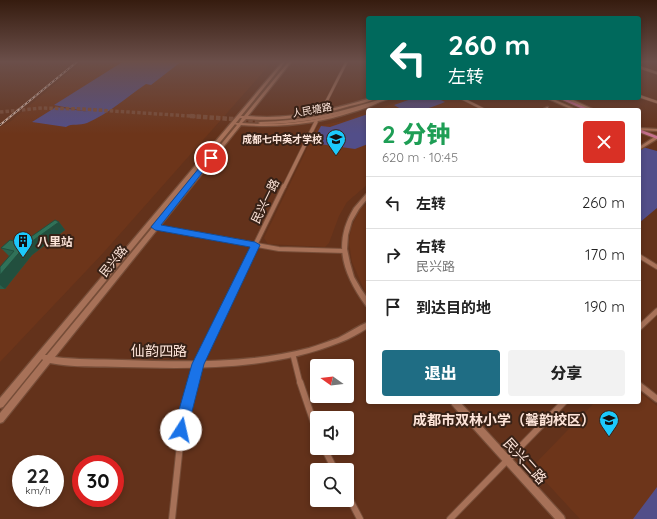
<!DOCTYPE html>
<html lang="zh">
<head>
<meta charset="utf-8">
<style>
  :root { --surface:#fff; --page:#f2f2f2; --text:#222; --muted:#767676; --line:#e0e0e0; --accent:#1f6d84 }
  body { margin:0; font-family:Quicksand,"Noto Sans SC",sans-serif; background:var(--page); color:var(--text); height:100vh; display:flex; flex-direction:column; font-size:15px; white-space:nowrap }
  * { box-sizing:border-box; margin:0 }
  p { font-size:13px; color:var(--muted) }
  .icon { flex:none; width:22px; height:22px; fill:none; stroke:currentColor; stroke-width:2; stroke-linecap:round; stroke-linejoin:round }
  .map { position:relative; flex:1; overflow:hidden }
  .side { position:absolute; left:366px; top:108px; width:275px; height:296px; display:flex; flex-direction:column; background:var(--surface); border-radius:4px; box-shadow:0 2px 6px #0003 }
  .side>* { flex:none }
  .hud { position:absolute; left:366px; top:16px; width:275px; height:84px; border-radius:4px; box-shadow:0 2px 6px #0003; background:#00695c; color:#fff; overflow:hidden }
  .needle { width:26px; rotate:284deg }
  .tools { position:absolute; left:310px; top:359px; display:grid; gap:8px }
  .tools a { display:grid; place-items:center; width:44px; height:44px; border-radius:4px; background:var(--surface); box-shadow:0 2px 6px #0003; font-size:20px }
  .speed { position:absolute; left:12px; top:455px; display:flex; gap:8px; font-size:20px; font-weight:700; text-align:center }
  .speed>* { display:grid; place-content:center; width:52px; height:52px; border-radius:50%; background:var(--surface); box-shadow:0 2px 6px #0003; line-height:1 }
  .speed small { font-size:10px; font-weight:400 }
  .speed .limit { border:6px solid #d22; background:#fff; color:#111 }
  .pin { position:absolute; display:grid; place-items:center; width:34px; height:34px; color:#fff; margin:-17px; border:2px solid #fff; border-radius:50%; box-shadow:0 1px 4px #0007 }
  .me { position:absolute; width:44px; margin:-22px; rotate:10deg; stroke-linejoin:round; filter:drop-shadow(0 0 3px #0008) }
  .turn { display:flex; align-items:center; gap:14px; height:84px; padding:0 16px; font-size:18px }
  .turn .icon { width:52px; height:52px; stroke-width:2.5 }
  .turn b { display:block; font-size:28px; line-height:34px }
  .round { display:grid; place-items:center; flex:none; width:42px; height:42px; border-radius:4px; background:var(--page) }
  .headline { display:flex; align-items:center; justify-content:space-between; height:68px; padding:0 16px }
  h1 { font-size:24px; font-weight:800; line-height:30px; color:#1e9e55 }
  .action { display:flex; gap:8px; margin-top:auto; padding:8px 16px }
  .action a { flex:1; height:46px; border-radius:4px; background:var(--accent); color:#fff; font-size:16px; font-weight:800; line-height:46px; text-align:center }
  .action a+a { background:var(--page); color:var(--text) }
  ul { padding:0; list-style:none }
  li { display:flex; align-items:center; gap:12px; height:52px; padding:0 16px; border-top:1px solid var(--line) }
  li div { flex:1 }
  li b { display:block; font-size:15px }
  li em { font-style:normal }
  .map>svg:first-child { display:block }
  .built { fill:#6d351a }
  .green { fill:#524e89 }
  .lines { fill:none; stroke-linecap:round; stroke-linejoin:round }
  .secondary-tunnel-far1 { stroke:#7a4d38; stroke-width:3.5; stroke-dasharray:3.5 2; stroke-linecap:butt }
  .secondary-tunnel { stroke:#7a4d38; stroke-width:4.5; stroke-dasharray:4.5 2; stroke-linecap:butt }
  .minor-far4-casing { stroke:#764d38; stroke-width:3.5 }
  .minor-far3-casing { stroke:#764d38; stroke-width:5 }
  .minor-far2-casing { stroke:#764d38; stroke-width:6 }
  .minor-far1-casing { stroke:#764d38; stroke-width:7 }
  .minor-casing { stroke:#764d38; stroke-width:8 }
  .tertiary-casing { stroke:#764d38; stroke-width:2.5 }
  .secondary-casing { stroke:#764d38; stroke-width:2 }
  .primary-casing { stroke:#764d38; stroke-width:2 }
  .minor-far4 { stroke:#a77158; stroke-width:2.5 }
  .minor-far3 { stroke:#a77158; stroke-width:3.5 }
  .minor-far2 { stroke:#a77158; stroke-width:4 }
  .minor-far1 { stroke:#a77158; stroke-width:5 }
  .minor { stroke:#a77158; stroke-width:6 }
  .tertiary { fill:#a77158; fill-rule:evenodd }
  .secondary { fill:#a77158; fill-rule:evenodd }
  .primary { fill:#c46e8b; fill-rule:evenodd }
  .rail-casing { stroke:#d5b6a8; stroke-width:2 }
  .rail { stroke:#382217; stroke-width:1; stroke-dasharray:2.5; stroke-linecap:butt }
  .wall { fill:#29614c }
  .shaded-wall { fill:#224f3e }
  .building { fill:#307158; stroke:#224f3e }
  .route { fill:#1a73e8; stroke:#114b97 }
  .labels { text-anchor:middle; dominant-baseline:central; stroke-width:4; stroke-linejoin:round; paint-order:stroke }
  .far-street-label { font-size:10px; fill:#fde4d9; stroke:#382217 }
  .far-poi-label { font-size:10px; font-weight:bold; fill:#fde4d9; stroke:#382217; text-anchor:end }
  .street-label { font-size:12px; fill:#fde4d9; stroke:#382217 }
  .poi-label { font-size:12px; font-weight:bold; fill:#fde4d9; stroke:#382217; text-anchor:start }
  .near-street-label { font-size:14px; fill:#fde4d9; stroke:#382217 }
  .near-poi-label { font-size:14px; font-weight:bold; fill:#fde4d9; stroke:#382217; text-anchor:end }
</style>
</head>
<body>
<div class="map">
<svg width="657" height="519" viewBox="0 0 657 519">
  <rect width="100%" height="100%" fill="#63321b"/>
  <g class="built">
    <polygon points="82,61 273,61 104,252 0,362 0,127 11,121"/>
    <polygon points="409,98 459,98 481,110 375,110"/>
    <polygon points="368,112 368,184 347,202 339,216 329,243 325,247 268,244 264,238 317,128 322,125 344,121"/>
    <polygon points="368,202 368,298 352,262 349,242 351,228 360,209"/>
    <polygon points="639,392 657,406 657,519 580,519 532,467 595,402 639,402"/>
  </g>
  <g class="green">
    <path d="M124,61H182L151,85L146,84C127,97 108,114 87,123C80,126 72,123 66,127L32,122L56,107L89,112L54,105Z"/>
    <path d="M414,98H437L445,102C427,109 411,116 394,105Z"/>
    <polygon points="368,114 368,144 355,149 312,143 321,126 330,127"/>
    <polygon points="639,146 657,151 657,208 639,223"/>
    <polygon points="657,487 657,519 633,519"/>
  </g>
  <g class="lines">
    <polyline class="secondary-tunnel-far1" points="0,112 42,108 82,109 205,117"/>
    <polyline class="secondary-tunnel" points="190,116 260,121"/>
    <g class="minor-far4-casing">
      <g id="minor-far4">
        <polyline points="639,63 643,61"/>
        <polyline points="639,67 657,73"/>
        <polyline points="639,96 657,102"/>
        <polyline points="461,98 485,110"/>
        <polyline points="320,114 347,61"/>
      </g>
    </g>
    <g class="minor-far3-casing">
      <polyline id="minor-far3" points="284,187 316,122"/>
    </g>
    <g class="minor-far2-casing">
      <g id="minor-far2">
        <polyline points="155,227 279,249 345,251"/>
        <polyline points="639,256 657,267"/>
        <polyline points="241,274 284,186"/>
      </g>
    </g>
    <g class="minor-far1-casing">
      <g id="minor-far1">
        <polyline points="639,328 657,311"/>
        <polyline points="293,355 300,383"/>
        <path d="M193,383C204,344 223,309 241,273"/>
      </g>
    </g>
    <g class="minor-casing">
      <g id="minor">
        <polyline points="300,382 317,432"/>
        <polyline points="639,385 657,399"/>
        <polyline points="324,448 335,470"/>
        <polyline points="347,494 360,519"/>
        <polyline points="172,519 183,417 193,382"/>
        <polyline points="450,519 564,402"/>
      </g>
    </g>
    <g class="tertiary-casing">
      <g id="tertiary">
        <path d="M283,61H286L241,116H244L289,61H292L248,116C290,120 331,110 371,98H377C369,102 359,104 350,106C316,116 282,122 246,119L242,123C290,127 332,119 376,101L379,102C371,107 362,109 353,112C317,124 279,128 241,125L55,357C77,360 99,359 122,360C184,362 248,364 309,348C319,345 329,341 338,338C348,333 358,326 368,322V328C359,333 350,339 341,342C272,370 197,369 123,367C99,366 74,368 50,363L3,422L0,423V413L43,360L42,359L3,407L0,408V398ZM240,118H242L239,123H236L235,124L237,125L47,355H45Z"/>
        <polygon points="547,107 548,107 548,109 546,110 541,110"/>
        <polygon points="639,128 657,129 657,131 639,130"/>
        <polygon points="656,136 657,136 657,139 639,150 639,147"/>
        <path d="M366,194H368V198L359,209L352,221L348,235L347,249L350,263L354,277L361,289L368,299V307L366,306C343,274 332,244 354,208C358,203 362,199 366,194Z"/>
        <polygon points="451,402 460,402 564,516 565,519 555,519 452,405"/>
      </g>
    </g>
    <g class="secondary-casing">
      <g id="secondary">
        <path d="M384,98H390C382,102 372,104 364,107C330,118 296,124 260,124L258,123L260,122C304,121 343,112 384,98Z"/>
        <polygon points="546,98 551,98 578,110 573,110"/>
        <polygon points="564,98 569,98 595,110 590,110"/>
      </g>
    </g>
    <g class="primary-casing">
      <g id="primary">
        <polygon points="558,98 564,98 591,110 585,110"/>
        <polygon points="639,129 657,136 657,139 639,132"/>
      </g>
    </g>
    <use href="#minor-far4" class="minor-far4"/>
    <use href="#minor-far3" class="minor-far3"/>
    <use href="#minor-far2" class="minor-far2"/>
    <use href="#minor-far1" class="minor-far1"/>
    <use href="#minor" class="minor"/>
    <use href="#tertiary" class="tertiary"/>
    <use href="#secondary" class="secondary"/>
    <use href="#primary" class="primary"/>
    <g class="rail-casing">
      <polyline id="rail" points="0,125 78,61"/>
    </g>
    <use href="#rail" class="rail"/>
  </g>
  <polygon class="wall" points="59,222 65,230 32,255 5,289 0,289 0,267 9,256 1,248 22,243"/>
  <polygon class="shaded-wall" points="59,222 65,230 32,255 5,289 0,285 0,275 24,247"/>
  <polygon class="building" points="55,220 59,222 24,247 0,275 0,267 14,251 1,248 10,240 22,243"/>
  <linearGradient id="sky" x2="0" y2="1"><stop stop-color="#361c0f"/><stop offset="0.46" stop-color="#6b4f4a"/><stop offset="1" stop-color="#6b4f4a" stop-opacity="0"/></linearGradient>
  <rect width="657" height="134" fill="url(#sky)"/>
  <polygon class="route" points="211,156 214,158 213,159 161,225 255,242 260,245 204,364 186,435 181,437 177,435 175,430 177,417 192,364 250,247 155,230 151,227 208,157"/>
  <defs>
    <g id="school-pin" transform="scale(1)"><path d="M0 17L-7.5 6A9.5 9.5 0 1 1 7.5 6Z" fill="#1cc9fc" stroke="#382217"/><path d="M0-5L7-2L0 1L-7-2ZM-4 1L0 2.5L4 1V4Q0 6-4 4Z" fill="#111"/></g>
    <g id="building-pin" transform="scale(1)"><path d="M0 17L-7.5 6A9.5 9.5 0 1 1 7.5 6Z" fill="#1cc9fc" stroke="#382217"/><path d="M-4-6H4V6H1V3H-1V6H-4ZM-2.5-4.3h1.7v1.8h-1.7ZM.8-4.3h1.7v1.8H.8ZM-2.5-1h1.7V.8h-1.7ZM.8-1h1.7V.8H.8Z" fill="#111"/></g>
  </defs>
  <g fill-rule="evenodd">
    <use href="#school-pin" x="336" y="139"/>
    <use href="#building-pin" x="23" y="241"/>
    <use href="#school-pin" x="609" y="420"/>
  </g>
  <g class="labels">
    <g class="far-street-label">
      <text transform="translate(312 110) rotate(-10)">人民塘路</text>
    </g>
    <g class="far-poi-label">
      <text x="322" y="139">成都七中英才学校</text>
    </g>
    <g class="street-label">
      <text transform="translate(265 201) rotate(-64)">民兴一路</text>
      <text transform="translate(113 261) rotate(-51)">民兴路</text>
    </g>
    <g class="poi-label">
      <text x="37" y="241">八里站</text>
    </g>
    <g class="near-street-label">
      <text x="159" y="351">仙韵四路</text>
      <text transform="translate(525 461) rotate(48)">民兴二路</text>
    </g>
    <g class="near-poi-label">
      <text x="595" y="420">成都市双林小学（馨韵校区）</text>
    </g>
  </g>
</svg>
<div class="tools">
<a><svg class="needle" viewBox="-14 -14 28 28"><path d="M0-13l5 13h-10z" fill="#e53935"/><path d="M0 13l5-13h-10z" fill="#767676"/></svg></a>
<a><svg class="icon" aria-label="sound" viewBox="0 0 24 24"><path d="M4 9h4l5-4v14l-5-4H4zM17 9q2 3 0 6"/></svg></a>
<a><svg class="icon" aria-label="search" viewBox="0 0 24 24"><circle cx="10" cy="10" r="6"/><path d="M15 15l6 6"/></svg></a>
</div>
<div class="speed"><div>22<small>km/h</small></div><div class="limit">30</div></div>
<div class="pin" style="left:211px;top:158px;background:#d93025"><svg class="icon" aria-label="arrive" viewBox="0 0 24 24"><path d="M6 21V4h12l-3 4 3 4H6"/></svg></div>
<svg class="me" style="left:181px;top:430px" viewBox="-20 -20 40 40"><circle r="19" fill="#fff"/><path d="M0-13L10 11 0 6-10 11z" fill="#1a73e8"/></svg>
<div class="hud">
<div class="turn"><svg class="icon" aria-label="left" viewBox="0 0 24 24"><path d="M17 20v-9H6M10 6l-5 5 5 5"/></svg><div><b>260 m</b>左转</div></div>
</div>
<section class="side">
<div class="headline"><div><h1>2 分钟</h1><p>620 m · 10:45</p></div><a class="round" style="background:#d93025;color:#fff"><svg class="icon" aria-label="close" viewBox="0 0 24 24"><path d="M6 6l12 12M18 6L6 18"/></svg></a></div>
<ul>
<li><svg class="icon" aria-label="left" viewBox="0 0 24 24"><path d="M17 20v-9H6M10 6l-5 5 5 5"/></svg><div><b>左转</b></div><em>260 m</em></li>
<li><svg class="icon" aria-label="right" viewBox="0 0 24 24"><path d="M7 20v-9h11M14 6l5 5-5 5"/></svg><div><b>右转</b><p>民兴路</p></div><em>170 m</em></li>
<li><svg class="icon" aria-label="arrive" viewBox="0 0 24 24"><path d="M6 21V4h12l-3 4 3 4H6"/></svg><div><b>到达目的地</b></div><em>190 m</em></li>
</ul>
<div class="action"><a>退出</a><a>分享</a></div>
</section>
</div>
</body>
</html>
